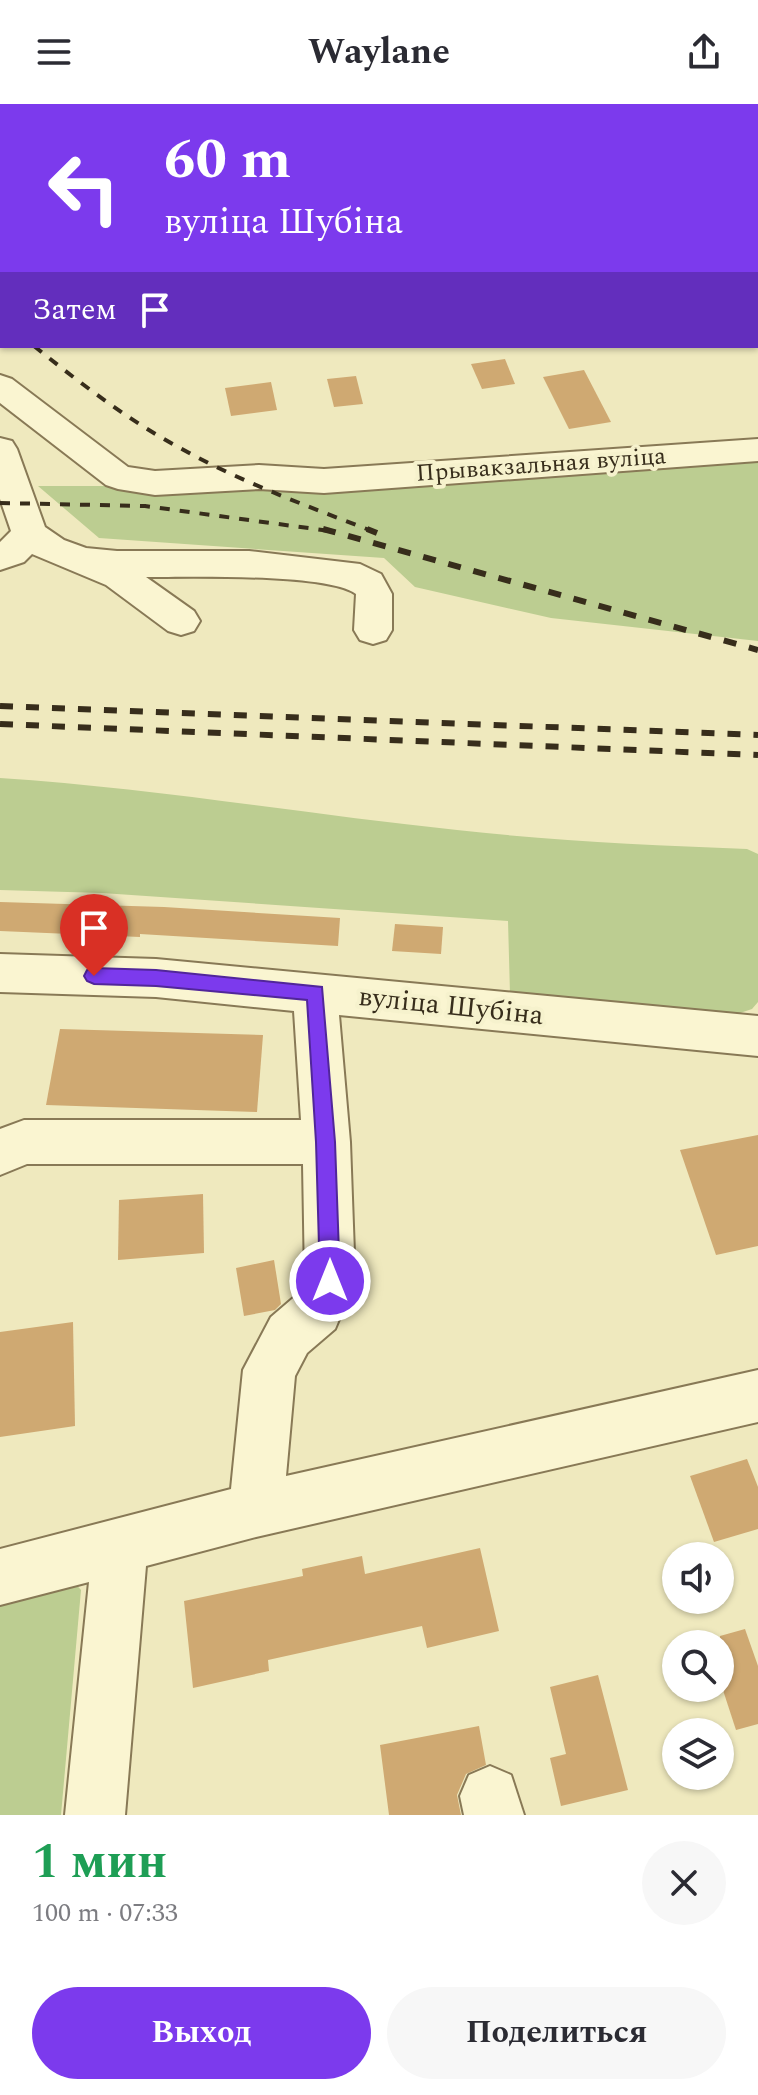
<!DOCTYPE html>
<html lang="ru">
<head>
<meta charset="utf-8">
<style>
  :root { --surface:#fff; --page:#f7f7f7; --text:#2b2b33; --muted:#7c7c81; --accent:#7c3aed }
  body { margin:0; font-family:Spectral,serif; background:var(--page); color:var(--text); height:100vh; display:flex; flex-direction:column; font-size:30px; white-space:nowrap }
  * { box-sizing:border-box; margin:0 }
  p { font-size:26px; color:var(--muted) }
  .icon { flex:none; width:44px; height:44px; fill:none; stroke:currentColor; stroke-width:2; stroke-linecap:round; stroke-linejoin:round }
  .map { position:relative; height:1711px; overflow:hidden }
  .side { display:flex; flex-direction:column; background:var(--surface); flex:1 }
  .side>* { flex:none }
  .guide { position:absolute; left:0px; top:0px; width:758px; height:244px; box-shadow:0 2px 6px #0004; background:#7c3aed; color:#fff; overflow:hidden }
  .buttons { position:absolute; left:662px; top:1438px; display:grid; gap:16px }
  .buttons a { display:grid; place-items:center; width:72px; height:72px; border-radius:50%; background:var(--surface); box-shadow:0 2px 6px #0004; font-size:40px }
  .pin { position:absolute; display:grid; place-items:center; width:68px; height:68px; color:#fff; margin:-82px -34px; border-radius:50% 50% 50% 0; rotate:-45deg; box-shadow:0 0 8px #0007 }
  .pin .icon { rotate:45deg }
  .me { position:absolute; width:88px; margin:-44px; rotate:0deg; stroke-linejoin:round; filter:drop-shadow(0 0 6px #0008) }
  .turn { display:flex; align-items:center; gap:28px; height:168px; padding:0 32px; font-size:36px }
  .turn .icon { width:104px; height:104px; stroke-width:2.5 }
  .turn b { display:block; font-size:56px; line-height:68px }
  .then { display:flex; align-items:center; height:76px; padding:0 32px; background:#0003; gap:16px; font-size:30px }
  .round { display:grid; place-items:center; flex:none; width:84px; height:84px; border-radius:42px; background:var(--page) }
  .summary { display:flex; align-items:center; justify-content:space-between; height:136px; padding:0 32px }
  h1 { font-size:48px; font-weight:700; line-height:60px; color:#1e9e55 }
  .cta { display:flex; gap:16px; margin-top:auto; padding:16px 32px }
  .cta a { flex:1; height:92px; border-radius:48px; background:var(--accent); color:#fff; font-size:32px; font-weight:700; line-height:92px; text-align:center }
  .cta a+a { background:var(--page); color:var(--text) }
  header { display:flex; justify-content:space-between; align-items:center; height:104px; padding:0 32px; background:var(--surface); font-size:36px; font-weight:700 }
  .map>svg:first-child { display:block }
  .green { fill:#bccd91 }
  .building { fill:#cfa972 }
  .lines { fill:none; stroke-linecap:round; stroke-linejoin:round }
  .minor-casing { stroke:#887956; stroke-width:4 }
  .minor { fill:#faf5d1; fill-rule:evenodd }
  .rail-far1 { stroke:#372d1b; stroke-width:4; stroke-dasharray:10 10; stroke-linecap:butt }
  .rail { stroke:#372d1b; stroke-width:6; stroke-dasharray:13 13; stroke-linecap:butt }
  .route { fill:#7c3aed; stroke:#51269a; stroke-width:2 }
  .labels { text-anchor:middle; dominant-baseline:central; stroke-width:8; stroke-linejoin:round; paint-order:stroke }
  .far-street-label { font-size:24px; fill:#372d1b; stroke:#f6f2cd }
  .street-label { font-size:28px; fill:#372d1b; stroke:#f6f2cd }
</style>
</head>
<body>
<header><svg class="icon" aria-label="menu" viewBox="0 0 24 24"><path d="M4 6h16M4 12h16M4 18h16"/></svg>Waylane<svg class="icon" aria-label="share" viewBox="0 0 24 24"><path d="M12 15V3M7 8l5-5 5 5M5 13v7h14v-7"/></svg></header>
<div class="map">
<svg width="758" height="1711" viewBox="0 0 758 1711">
  <rect width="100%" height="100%" fill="#efe9be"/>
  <g class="green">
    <polygon points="758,356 758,537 551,514 415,483 384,454 99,434 38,382 176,382 277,378 348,388"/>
    <path d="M0,674C153,684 305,710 457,726C554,737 650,741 747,745L758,750V898L752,905L734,911L510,890L508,817L102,789L0,786Z"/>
    <polygon points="73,1477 81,1486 61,1711 0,1711 0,1490"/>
  </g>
  <g class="building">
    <polygon points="505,255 515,280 482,285 471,260"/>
    <polygon points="584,266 611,318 569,325 543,273"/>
    <polygon points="356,272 363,300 334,303 327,275"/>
    <polygon points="271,278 277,306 231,312 225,284"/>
    <polygon points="0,798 164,803 340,814 338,842 140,830 140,833 0,827"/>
    <polygon points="395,820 443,823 441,850 392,847"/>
    <polygon points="60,925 263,931 257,1008 46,1001"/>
    <polygon points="758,1031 758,1142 716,1151 680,1046"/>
    <polygon points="203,1090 204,1149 118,1156 119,1096"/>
    <polygon points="274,1156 281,1200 275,1206 244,1212 236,1164"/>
    <polygon points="73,1218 75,1322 0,1333 0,1228"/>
    <polygon points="747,1355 758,1383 758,1425 714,1438 690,1372"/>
    <polygon points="480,1444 499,1527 427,1544 422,1522 268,1556 269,1567 193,1584 184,1497 303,1472 302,1465 362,1452 365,1470"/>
    <polygon points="745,1525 758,1562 758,1620 736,1626 720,1577 720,1532"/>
    <polygon points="598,1571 628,1686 561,1702 550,1654 566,1650 550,1583"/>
    <polygon points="479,1622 486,1661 466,1670 457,1691 461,1711 389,1711 380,1641"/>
  </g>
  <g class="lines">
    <g class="minor-casing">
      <g id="minor">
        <polygon points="494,0 522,0 523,2 495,2"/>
        <polygon points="706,0 734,0 736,2 708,2"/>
        <rect x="756" y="17" width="2" height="17"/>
        <polygon points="0,271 12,275 128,363 155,367 259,361 324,365 758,335 758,357 324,389 259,385 155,391 118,385 106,381 0,299"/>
        <path d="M0,334L12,337L17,345L45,423L64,436L86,444L117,447H249L360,460L381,470L392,490V526L386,536L373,540L360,536L354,526L356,490C328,469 187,473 146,473L194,507L200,517L194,527L181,531L168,527L106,481L32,450L24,458L0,466V438L11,427L0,395Z"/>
        <polygon points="0,850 156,855 758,912 758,952 339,911 350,1038 355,1177 335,1225 307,1249 295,1272 286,1372 758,1266 758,1318 256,1433 146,1462 125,1711 65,1711 89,1478 0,1501 0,1445 231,1385 243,1266 271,1213 299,1189 305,1176 303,1060 27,1060 0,1071 0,1025 24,1016 301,1016 294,907 156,893 0,888"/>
        <polygon points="490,1662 511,1671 524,1711 464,1711 460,1692 469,1671"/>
      </g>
    </g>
    <use href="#minor" class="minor"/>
    <g class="rail-far1">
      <polyline points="0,201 2,204"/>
      <path d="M34,242C80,279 128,316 180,344C241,378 307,402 372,427"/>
      <polyline points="0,399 145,402 330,427"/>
    </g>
    <g class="rail">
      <polyline points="323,425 758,546"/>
      <polyline points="367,425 377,429"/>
      <polyline points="0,602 758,631"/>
      <polyline points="0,620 758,651"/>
    </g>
  </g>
  <polygon class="route" points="94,864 156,866 322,883 335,1038 340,1177 337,1184 330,1187 323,1184 320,1177 316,1038 307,896 156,882 94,880 87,877 84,872 87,866"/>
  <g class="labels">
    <g class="far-street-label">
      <text transform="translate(541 361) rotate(-4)">Прывакзальная вуліца</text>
    </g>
    <g class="street-label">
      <text transform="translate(451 902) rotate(6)">вуліца Шубіна</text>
    </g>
  </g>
</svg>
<div class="buttons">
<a><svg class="icon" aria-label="sound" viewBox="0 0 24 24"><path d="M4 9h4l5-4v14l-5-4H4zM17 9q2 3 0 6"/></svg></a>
<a><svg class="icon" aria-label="search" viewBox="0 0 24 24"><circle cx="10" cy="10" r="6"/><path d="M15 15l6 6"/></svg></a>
<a><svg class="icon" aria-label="layers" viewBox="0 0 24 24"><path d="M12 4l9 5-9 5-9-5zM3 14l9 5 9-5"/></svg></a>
</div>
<div class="pin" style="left:94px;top:872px;background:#d93025"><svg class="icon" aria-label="arrive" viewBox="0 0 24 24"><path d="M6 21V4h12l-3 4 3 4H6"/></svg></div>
<svg class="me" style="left:330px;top:1177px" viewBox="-20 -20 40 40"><circle r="17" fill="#7c3aed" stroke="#fff" stroke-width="3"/><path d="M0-11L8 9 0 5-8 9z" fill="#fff"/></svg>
<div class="guide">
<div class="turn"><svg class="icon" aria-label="left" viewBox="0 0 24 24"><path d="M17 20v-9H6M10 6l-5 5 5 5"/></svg><div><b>60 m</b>вуліца Шубіна</div></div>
<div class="then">Затем<svg class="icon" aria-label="arrive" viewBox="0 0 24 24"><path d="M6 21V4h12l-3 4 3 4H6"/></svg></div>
</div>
</div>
<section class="side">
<div class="summary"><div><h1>1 мин</h1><p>100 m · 07:33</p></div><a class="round"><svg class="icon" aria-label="close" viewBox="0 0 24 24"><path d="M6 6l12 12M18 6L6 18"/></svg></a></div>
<div class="cta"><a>Выход</a><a>Поделиться</a></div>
</section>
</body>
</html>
